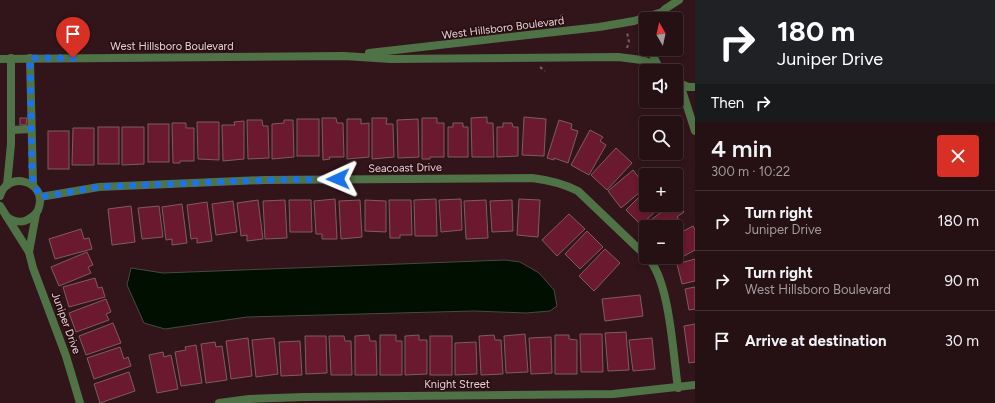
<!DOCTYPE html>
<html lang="en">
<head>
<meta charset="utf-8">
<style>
  :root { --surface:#251014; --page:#2d191d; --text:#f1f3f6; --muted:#a39da0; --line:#423034 }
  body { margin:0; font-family:Figtree,sans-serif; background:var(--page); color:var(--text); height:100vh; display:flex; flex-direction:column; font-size:15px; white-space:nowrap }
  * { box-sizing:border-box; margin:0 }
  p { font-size:13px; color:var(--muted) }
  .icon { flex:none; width:22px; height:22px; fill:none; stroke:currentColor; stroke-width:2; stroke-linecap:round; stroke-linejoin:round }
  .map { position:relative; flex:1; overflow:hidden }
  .drawer { display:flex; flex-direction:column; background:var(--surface); width:300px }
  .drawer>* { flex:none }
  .banner { background:#202124; color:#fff; overflow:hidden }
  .needle { width:26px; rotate:351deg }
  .fabs { position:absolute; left:639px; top:12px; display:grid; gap:8px }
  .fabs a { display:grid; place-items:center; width:44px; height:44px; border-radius:4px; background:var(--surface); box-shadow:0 2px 6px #0003,0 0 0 1px var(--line); font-size:20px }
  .pin { position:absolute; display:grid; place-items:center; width:34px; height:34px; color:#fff; margin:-41px -17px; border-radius:50% 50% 50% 0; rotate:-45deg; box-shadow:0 0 4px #0007 }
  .pin .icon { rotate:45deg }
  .me { position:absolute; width:44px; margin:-22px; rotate:269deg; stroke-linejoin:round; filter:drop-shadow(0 0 3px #0008) }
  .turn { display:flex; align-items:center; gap:14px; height:84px; padding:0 16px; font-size:18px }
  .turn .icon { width:52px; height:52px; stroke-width:2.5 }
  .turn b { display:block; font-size:28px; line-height:34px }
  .then { display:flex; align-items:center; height:38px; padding:0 16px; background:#0003; gap:8px; font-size:15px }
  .round { display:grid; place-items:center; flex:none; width:42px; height:42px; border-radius:4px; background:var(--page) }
  .overview { display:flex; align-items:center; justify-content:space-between; height:68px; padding:0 16px }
  h1 { font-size:24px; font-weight:600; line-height:30px }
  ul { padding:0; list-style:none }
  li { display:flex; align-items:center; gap:12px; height:60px; padding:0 16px; border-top:1px solid var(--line) }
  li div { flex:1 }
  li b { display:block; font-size:15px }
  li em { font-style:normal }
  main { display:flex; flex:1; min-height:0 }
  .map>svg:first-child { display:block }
  .water { fill:#000f00; stroke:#464a40 }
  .building { fill:#6b192f; stroke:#7f5c61 }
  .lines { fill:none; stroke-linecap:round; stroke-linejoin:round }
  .path { stroke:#796064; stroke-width:2; stroke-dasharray:3 3; stroke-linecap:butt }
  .minor { stroke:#4f7346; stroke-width:8 }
  .route { stroke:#1a73e8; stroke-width:7; stroke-dasharray:0 12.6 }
  .labels { text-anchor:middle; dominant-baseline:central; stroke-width:3; stroke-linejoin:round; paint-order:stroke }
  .street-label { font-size:11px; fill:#e8d4d6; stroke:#270c11 }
</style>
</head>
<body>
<main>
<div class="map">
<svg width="695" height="403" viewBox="0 0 695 403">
  <rect width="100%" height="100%" fill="#31151a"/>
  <polygon class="water" points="505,260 520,262 539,273 554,290 557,306 550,311 526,313 474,311 247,317 165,329 144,323 127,285 131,268 163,273"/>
  <g class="building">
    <polygon points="487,117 487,123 493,123 494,157 472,157 471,118"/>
    <polygon points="524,117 546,119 544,156 522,155"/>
    <polygon points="20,118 27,118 26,125 20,125"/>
    <polygon points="322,118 336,118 337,123 343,123 344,157 329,157 330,159 323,160"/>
    <polygon points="372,118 387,118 386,124 393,124 394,157 372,159"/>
    <polygon points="422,118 437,118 437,123 444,123 444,157 430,157 430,159 422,159"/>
    <rect x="297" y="119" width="22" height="37"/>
    <polygon points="347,119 361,119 361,124 369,123 369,157 347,159"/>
    <polygon points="418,119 419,157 398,158 397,120"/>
    <polygon points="247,120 262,120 263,126 268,126 269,158 248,159"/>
    <polygon points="284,120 293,120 294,157 272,159 272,124 284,123"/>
    <polygon points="559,120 572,124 571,129 578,131 568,163 554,158 554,160 547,158"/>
    <polygon points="244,121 244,159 223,161 222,125 235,125 234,122"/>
    <polygon points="197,122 219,122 219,160 198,159"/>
    <polygon points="172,123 186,123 186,128 194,128 194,161 180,161 180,163 173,163"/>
    <polygon points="453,123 463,123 463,127 468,127 468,157 448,157 448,127 453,127"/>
    <polygon points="503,123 512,123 513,127 518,127 518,156 497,157 497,127 503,127"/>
    <rect x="148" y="124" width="21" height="38"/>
    <rect x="98" y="127" width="21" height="37"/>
    <polygon points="122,127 144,127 144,164 122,165"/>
    <polygon points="73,128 94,128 94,165 72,165"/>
    <polygon points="590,130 603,137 600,141 606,145 589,175 571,165"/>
    <rect x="48" y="131" width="21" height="38"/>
    <polygon points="616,148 632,163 607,190 591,175"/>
    <polygon points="633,170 646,187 621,208 608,191"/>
    <polygon points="646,190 646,205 662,205 641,225 626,210"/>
    <polygon points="335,199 337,239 322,239 322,234 316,234 314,201"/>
    <polygon points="436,199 437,236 415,236 414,200"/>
    <polygon points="461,199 462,230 441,232 439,200"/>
    <polygon points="519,199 540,200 538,237 517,235"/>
    <polygon points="258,200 263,239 247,241 247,235 241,236 237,203"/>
    <polygon points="285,200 287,238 265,239 263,201"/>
    <polygon points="289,200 311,200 312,232 290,232"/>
    <polygon points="360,200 362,237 341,239 339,201"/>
    <polygon points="365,200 386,201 386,232 365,231"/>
    <polygon points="389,200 411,200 412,235 400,235 400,238 390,238"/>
    <polygon points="486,200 488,238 466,239 464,201"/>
    <polygon points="512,200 513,231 492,232 490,201"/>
    <polygon points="233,201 237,232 216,235 212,204"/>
    <polygon points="207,202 212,241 197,243 197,238 191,239 187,205"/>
    <polygon points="182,204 187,243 172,245 172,239 166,240 162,207"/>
    <polygon points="678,204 684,212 677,217 682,224 676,228 646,227 644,225 667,208 669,210"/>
    <polygon points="131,206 135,242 112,245 108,209"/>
    <polygon points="159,206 163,237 142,239 138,208"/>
    <polygon points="569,214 585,229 557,256 542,240"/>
    <polygon points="693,226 695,230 695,250 673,262 670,257 676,257 676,235"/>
    <polygon points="81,229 84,239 89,238 92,249 55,259 49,239"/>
    <polygon points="587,231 603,247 580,269 565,254"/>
    <polygon points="605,249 620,263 594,291 579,276"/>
    <polygon points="87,252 93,265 88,267 91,273 59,286 51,267"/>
    <polygon points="695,259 695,281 682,284 677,264"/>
    <polygon points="95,278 98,288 102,287 105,297 69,307 63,287"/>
    <polygon points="695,287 695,309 689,310 685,289"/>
    <polygon points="640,295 643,316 605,321 602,299"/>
    <polygon points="106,299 111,312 106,314 109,320 76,332 69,313"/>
    <polygon points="113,323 121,343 86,355 79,336"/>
    <polygon points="695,324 695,362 689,363 684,326"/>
    <polygon points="626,332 629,370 608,371 605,333"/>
    <polygon points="525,334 528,372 506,373 504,336"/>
    <polygon points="580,334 602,334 603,372 581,372"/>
    <polygon points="369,335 370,341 376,341 377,375 355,375 355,336"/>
    <polygon points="380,335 396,335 396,341 402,341 402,375 380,375"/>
    <polygon points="419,335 419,340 427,340 427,374 405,375 405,336"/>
    <polygon points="494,335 495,340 501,340 503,374 481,375 479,336"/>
    <polygon points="555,335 569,335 569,339 577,340 577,374 555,374"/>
    <polygon points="305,336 326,336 327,373 306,374"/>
    <polygon points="329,336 344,336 345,341 351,341 352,375 331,375"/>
    <rect x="430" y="336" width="22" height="39"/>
    <polygon points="551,337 552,373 531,374 529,338"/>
    <polygon points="248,338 252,376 231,379 226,341"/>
    <polygon points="274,338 278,374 256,377 252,340"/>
    <polygon points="652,338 655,369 633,371 629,340"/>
    <polygon points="300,341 302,375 281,376 279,342"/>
    <polygon points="215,342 216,347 222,346 227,380 206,383 201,344"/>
    <polygon points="476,342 477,374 455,375 455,343"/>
    <polygon points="196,345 202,383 181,386 175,352 186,350 185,347"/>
    <polygon points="120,347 124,359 128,357 131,366 94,379 87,358"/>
    <polygon points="163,352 164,357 171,355 178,389 157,393 149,355"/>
    <polygon points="129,372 135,391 100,403 94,384"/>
  </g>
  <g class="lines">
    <g class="path">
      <polyline points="550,23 563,15"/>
      <polyline points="627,48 629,42 627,32"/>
      <polyline points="540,67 545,71"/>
    </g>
    <g class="minor">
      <polyline points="660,15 665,9 679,0"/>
      <polyline points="651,49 655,60 661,71"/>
      <polyline points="369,53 599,27 634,21 662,12"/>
      <polyline points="30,58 33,185"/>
      <polyline points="0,59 344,56 391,59 618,57 642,60 658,66"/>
      <polyline points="677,82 688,87 695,87"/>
      <polyline points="680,84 695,131"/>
      <polyline points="11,130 31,129"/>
      <polyline points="7,185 11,144 11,58"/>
      <path d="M0,196C7,170 47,181 39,207C38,213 33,217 27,220C21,223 13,221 7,217"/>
      <path d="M40,197L99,187L264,180L532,178C549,180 562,183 578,191L646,256"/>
      <polyline points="0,206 29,252 33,268 66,356 80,403"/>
      <polyline points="29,252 36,214"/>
      <path d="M647,257C670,279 673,356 678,388"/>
      <polyline points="219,403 249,399 304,397 613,394 695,385"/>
    </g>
  </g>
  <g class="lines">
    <path class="route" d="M73,58H30L32,176C33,185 37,189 40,197L98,187L264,180L338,179"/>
  </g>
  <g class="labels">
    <g class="street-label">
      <text transform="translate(503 28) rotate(-7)">West Hillsboro Boulevard</text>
      <text x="172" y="46">West Hillsboro Boulevard</text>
      <text transform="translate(405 168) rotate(-1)">Seacoast Drive</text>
      <text transform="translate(66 323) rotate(70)">Juniper Drive</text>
      <text x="457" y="384">Knight Street</text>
    </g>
  </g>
</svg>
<div class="fabs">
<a><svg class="needle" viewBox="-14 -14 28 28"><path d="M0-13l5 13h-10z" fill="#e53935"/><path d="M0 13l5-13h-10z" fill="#a39da0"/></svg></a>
<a><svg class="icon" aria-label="sound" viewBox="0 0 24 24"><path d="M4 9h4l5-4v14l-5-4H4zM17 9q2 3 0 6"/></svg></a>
<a><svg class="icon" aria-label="search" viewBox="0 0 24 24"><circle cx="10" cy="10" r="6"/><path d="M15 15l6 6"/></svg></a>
<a>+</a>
<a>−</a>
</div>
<div class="pin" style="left:73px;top:58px;background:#d93025"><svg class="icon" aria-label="arrive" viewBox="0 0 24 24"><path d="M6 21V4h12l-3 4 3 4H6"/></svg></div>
<svg class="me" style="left:338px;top:179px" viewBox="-20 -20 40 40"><path d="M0-17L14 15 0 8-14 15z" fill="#1a73e8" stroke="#fff" stroke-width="4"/></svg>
</div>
<section class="drawer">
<div class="banner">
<div class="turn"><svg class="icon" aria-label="right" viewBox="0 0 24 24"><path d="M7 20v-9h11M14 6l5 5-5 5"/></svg><div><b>180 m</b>Juniper Drive</div></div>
<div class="then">Then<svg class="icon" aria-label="right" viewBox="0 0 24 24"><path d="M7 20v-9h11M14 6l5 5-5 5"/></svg></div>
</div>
<div class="overview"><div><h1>4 min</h1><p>300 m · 10:22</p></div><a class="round" style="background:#d93025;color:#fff"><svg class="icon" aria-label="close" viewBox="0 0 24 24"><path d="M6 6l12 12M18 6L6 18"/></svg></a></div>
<ul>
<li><svg class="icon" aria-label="right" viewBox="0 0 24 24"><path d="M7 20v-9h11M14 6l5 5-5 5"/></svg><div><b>Turn right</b><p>Juniper Drive</p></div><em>180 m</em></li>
<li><svg class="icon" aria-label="right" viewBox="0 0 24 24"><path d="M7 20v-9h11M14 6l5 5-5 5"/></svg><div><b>Turn right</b><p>West Hillsboro Boulevard</p></div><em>90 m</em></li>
<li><svg class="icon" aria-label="arrive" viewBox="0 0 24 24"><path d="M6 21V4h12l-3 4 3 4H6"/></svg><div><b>Arrive at destination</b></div><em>30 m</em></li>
</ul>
</section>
</main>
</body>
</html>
